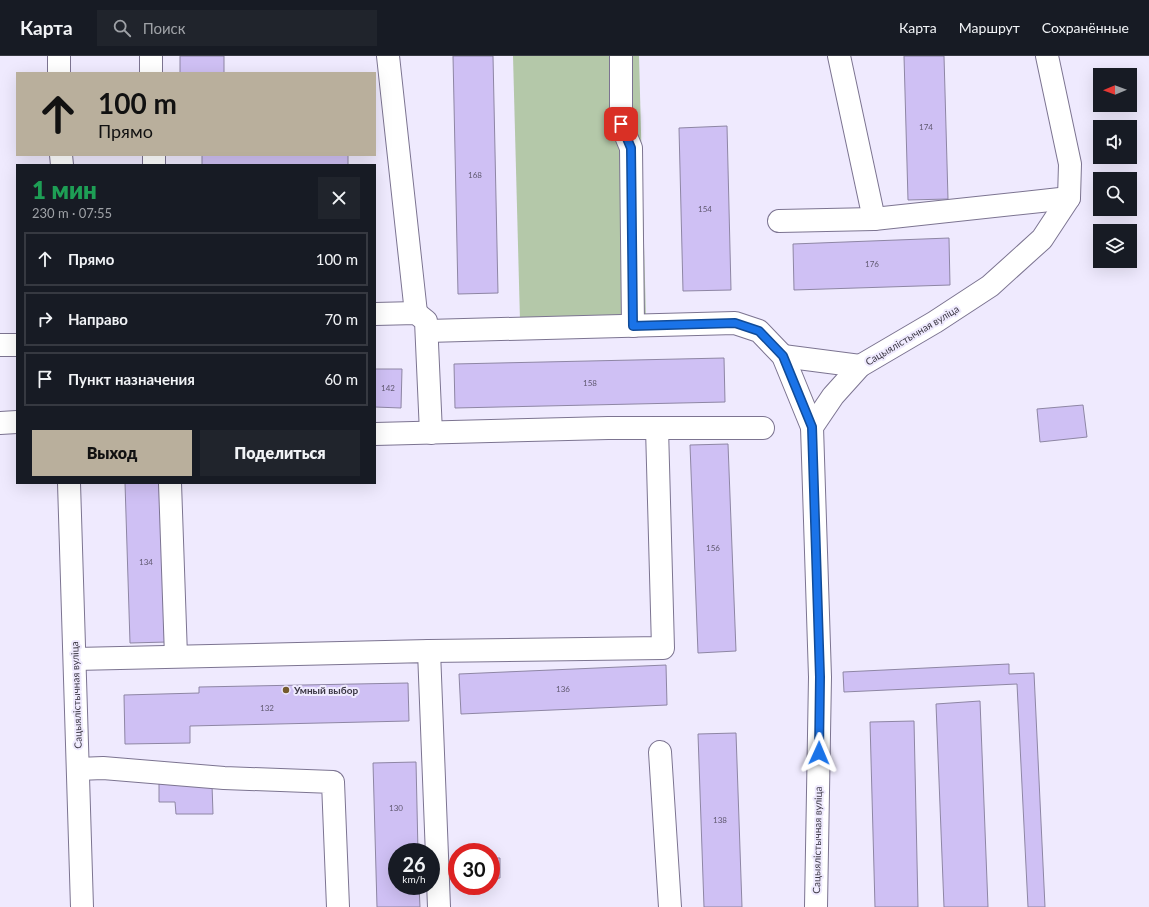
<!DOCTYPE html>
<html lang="ru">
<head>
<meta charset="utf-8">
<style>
  :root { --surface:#171b24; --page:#20242c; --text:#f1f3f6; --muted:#9ea1a6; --line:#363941; --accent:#b9af9c }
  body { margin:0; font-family:Lato,sans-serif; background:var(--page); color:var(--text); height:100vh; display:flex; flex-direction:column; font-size:15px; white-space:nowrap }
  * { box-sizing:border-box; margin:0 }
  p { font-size:13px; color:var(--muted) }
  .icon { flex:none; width:22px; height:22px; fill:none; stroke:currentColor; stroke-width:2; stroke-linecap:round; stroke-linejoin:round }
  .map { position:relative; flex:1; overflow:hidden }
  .drawer { position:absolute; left:16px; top:108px; width:360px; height:320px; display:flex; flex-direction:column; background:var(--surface); border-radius:0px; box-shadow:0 4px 16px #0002 }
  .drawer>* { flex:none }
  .banner { position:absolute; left:16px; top:16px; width:360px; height:84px; border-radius:0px; box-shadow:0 4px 16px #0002; background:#b9af9c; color:#111; overflow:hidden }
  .needle { width:26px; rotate:269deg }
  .fabs { position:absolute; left:1093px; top:12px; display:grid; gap:8px }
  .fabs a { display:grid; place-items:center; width:44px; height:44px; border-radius:0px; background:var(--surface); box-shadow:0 4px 16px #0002; font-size:20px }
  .speed { position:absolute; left:388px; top:787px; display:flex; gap:8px; font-size:20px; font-weight:700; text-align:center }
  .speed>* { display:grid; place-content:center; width:52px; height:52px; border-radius:50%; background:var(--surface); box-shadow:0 4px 16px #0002; line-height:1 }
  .speed small { font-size:10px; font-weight:400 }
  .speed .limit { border:6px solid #d22; background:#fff; color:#111 }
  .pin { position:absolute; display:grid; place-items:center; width:34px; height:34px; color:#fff; margin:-17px; border-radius:8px; box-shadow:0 2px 6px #0006 }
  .me { position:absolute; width:44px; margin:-22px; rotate:1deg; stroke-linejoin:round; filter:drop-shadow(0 0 3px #0008) }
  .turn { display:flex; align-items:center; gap:14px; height:84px; padding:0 16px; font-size:18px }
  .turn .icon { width:52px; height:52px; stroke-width:2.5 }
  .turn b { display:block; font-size:28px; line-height:34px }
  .round { display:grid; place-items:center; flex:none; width:42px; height:42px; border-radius:0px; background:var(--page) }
  .summary { display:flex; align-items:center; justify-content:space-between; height:68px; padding:0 16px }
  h1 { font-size:24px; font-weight:800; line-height:30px; color:#1e9e55 }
  .cta { display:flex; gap:8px; margin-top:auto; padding:8px 16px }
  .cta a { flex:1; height:46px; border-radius:0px; background:var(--accent); color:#111; font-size:16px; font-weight:800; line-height:46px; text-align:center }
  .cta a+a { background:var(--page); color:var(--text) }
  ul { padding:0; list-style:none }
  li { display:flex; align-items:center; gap:12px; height:54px; margin:0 8px 6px; padding:0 8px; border:2px solid var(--line); border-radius:0px }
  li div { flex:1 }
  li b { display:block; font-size:15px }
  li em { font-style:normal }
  header { display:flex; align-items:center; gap:24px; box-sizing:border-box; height:56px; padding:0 20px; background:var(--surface); border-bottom:1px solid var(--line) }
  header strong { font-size:19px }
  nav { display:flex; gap:22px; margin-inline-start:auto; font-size:14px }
  .search { width:280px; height:36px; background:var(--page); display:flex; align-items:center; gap:10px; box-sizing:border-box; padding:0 14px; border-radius:0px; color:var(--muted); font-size:15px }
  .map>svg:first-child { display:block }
  .green { fill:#b4c8a9 }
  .building { fill:#cfc0f4; stroke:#8e86a4 }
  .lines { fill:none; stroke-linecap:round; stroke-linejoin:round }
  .minor-casing { stroke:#7c7491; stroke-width:24 }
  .major-casing { stroke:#7c7491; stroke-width:24 }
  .minor { stroke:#fff; stroke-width:22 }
  .major { stroke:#fff; stroke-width:22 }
  .route-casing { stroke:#114b97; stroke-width:10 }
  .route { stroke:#1a73e8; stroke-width:7 }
  .poi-dot { fill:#755b2d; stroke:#efeafe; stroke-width:1.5 }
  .labels { text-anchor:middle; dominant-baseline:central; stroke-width:4; stroke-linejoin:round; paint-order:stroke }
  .number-label { font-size:8px; fill:#605970 }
  .street-label { font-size:10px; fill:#3b3744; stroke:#efeafe }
  .poi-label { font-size:10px; font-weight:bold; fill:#3b3744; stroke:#efeafe; text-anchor:start }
</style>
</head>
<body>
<header>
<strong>Карта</strong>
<div class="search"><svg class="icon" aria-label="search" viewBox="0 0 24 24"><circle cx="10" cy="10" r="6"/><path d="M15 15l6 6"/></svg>Поиск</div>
<nav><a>Карта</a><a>Маршрут</a><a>Сохранённые</a></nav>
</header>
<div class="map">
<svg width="1149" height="851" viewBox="0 0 1149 851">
  <rect width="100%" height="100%" fill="#efeafe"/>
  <polygon class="green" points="513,0 639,0 646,262 520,265"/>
  <g class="building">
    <rect x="180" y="0" width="44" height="17"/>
    <polygon points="453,0 493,0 498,237 458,238"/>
    <polygon points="904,0 944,0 948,143 908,144"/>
    <polygon points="727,70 731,234 683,235 679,72"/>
    <rect x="202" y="99" width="146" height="10"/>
    <polygon points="949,182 950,229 794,234 793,188"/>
    <polygon points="724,302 725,346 455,352 454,308"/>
    <polygon points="375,313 402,313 401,352 375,351"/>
    <polygon points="1083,349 1087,381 1040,386 1037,353"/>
    <polygon points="728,388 736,595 698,597 690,389"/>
    <polygon points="125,427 162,427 167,586 130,587"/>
    <polygon points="1009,608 1009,618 1034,617 1045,851 1028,851 1017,628 844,636 843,616"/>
    <polygon points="666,609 667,649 461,658 459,618"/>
    <polygon points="408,627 409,665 190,670 190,687 125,688 124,639 199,637 199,631"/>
    <polygon points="980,645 988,851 944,851 936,648"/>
    <polygon points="914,665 918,851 875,851 870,666"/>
    <polygon points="736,677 742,851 704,851 698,678"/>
    <polygon points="416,706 418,796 397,796 397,830 419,830 420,851 377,851 373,707"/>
    <polygon points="159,726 212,729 213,758 176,758 175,746 159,746"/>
    <polygon points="491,802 500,802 500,822 491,823"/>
  </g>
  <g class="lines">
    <g class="minor-casing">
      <g id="minor">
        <polyline points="151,0 151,17"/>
        <polyline points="388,0 416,257"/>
        <polyline points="621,0 621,68 631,92 633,270"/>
        <polyline points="839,0 874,163"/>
        <polyline points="154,99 154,109"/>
        <polyline points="779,165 874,163 1069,142"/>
        <polyline points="375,258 416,257 426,265 431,377"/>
        <polyline points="427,275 735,267 759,275 783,300 812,371"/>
        <polyline points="0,289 17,289"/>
        <polyline points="783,300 860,310"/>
        <polyline points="0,367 17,366"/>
        <polyline points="375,378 608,372 763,372"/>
        <polyline points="170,427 176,600"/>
        <polyline points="429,595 663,592 657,372"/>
        <polyline points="75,603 429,595 439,851"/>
        <polyline points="660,696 670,851"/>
        <polyline points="78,713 103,712 224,722 333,726 338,851"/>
        <polyline points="816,851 820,621 812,371 833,340 860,310 935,266 990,230 1042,183 1069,142 1070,108 1047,0"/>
      </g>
    </g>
    <g class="major-casing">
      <g id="major">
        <polyline points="59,0 59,17"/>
        <polyline points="61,99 62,109"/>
        <polyline points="69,427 82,851"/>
      </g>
    </g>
    <use href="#minor" class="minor"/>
    <use href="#major" class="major"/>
  </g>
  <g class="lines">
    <g class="route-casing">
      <polyline id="route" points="621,68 631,92 633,270 735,267 759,275 783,300 812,371 820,621 819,697"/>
    </g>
    <use href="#route" class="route"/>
  </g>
  <circle class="poi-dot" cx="286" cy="634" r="4"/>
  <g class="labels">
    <g class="number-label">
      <text x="926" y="71">174</text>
      <text x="475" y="119">168</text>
      <text x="705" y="153">154</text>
      <text x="872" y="208">176</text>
      <text x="590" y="327">158</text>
      <text x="388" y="332">142</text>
      <text x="713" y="492">156</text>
      <text x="146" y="506">134</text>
      <text x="563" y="633">136</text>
      <text x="267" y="652">132</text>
      <text x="396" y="752">130</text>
      <text x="720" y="764">138</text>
    </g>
    <g class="street-label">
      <text transform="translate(912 279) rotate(-31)">Сацыялістычная вуліца</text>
      <text transform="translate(76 639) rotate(-92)">Сацыялістычная вуліца</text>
      <text transform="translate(817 784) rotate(-89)">Сацыялістычная вуліца</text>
    </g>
    <g class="poi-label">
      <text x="294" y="634">Умный выбор</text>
    </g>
  </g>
</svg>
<div class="fabs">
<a><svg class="needle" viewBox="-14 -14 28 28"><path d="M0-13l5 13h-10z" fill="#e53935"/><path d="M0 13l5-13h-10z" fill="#9ea1a6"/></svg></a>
<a><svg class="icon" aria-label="sound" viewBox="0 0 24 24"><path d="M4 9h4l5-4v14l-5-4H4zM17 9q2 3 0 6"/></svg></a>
<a><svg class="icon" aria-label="search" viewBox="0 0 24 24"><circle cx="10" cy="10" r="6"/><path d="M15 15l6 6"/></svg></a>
<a><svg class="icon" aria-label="layers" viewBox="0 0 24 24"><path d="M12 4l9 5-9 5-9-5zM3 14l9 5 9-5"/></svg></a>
</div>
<div class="speed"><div>26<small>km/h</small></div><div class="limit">30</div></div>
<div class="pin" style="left:621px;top:68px;background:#d93025"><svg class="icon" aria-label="arrive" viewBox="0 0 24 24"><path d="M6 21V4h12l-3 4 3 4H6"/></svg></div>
<svg class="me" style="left:819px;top:697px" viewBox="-20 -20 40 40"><path d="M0-17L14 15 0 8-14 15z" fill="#1a73e8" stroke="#fff" stroke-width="4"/></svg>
<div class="banner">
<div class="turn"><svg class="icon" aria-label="ahead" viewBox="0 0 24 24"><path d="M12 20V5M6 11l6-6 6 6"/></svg><div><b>100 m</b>Прямо</div></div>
</div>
<section class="drawer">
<div class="summary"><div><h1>1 мин</h1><p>230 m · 07:55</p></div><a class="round"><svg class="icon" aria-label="close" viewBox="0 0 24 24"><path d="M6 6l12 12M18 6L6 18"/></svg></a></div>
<ul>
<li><svg class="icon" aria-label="ahead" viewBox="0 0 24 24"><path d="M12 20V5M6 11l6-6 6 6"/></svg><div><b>Прямо</b></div><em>100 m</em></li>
<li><svg class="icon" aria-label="right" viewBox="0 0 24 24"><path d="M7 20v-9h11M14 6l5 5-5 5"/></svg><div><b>Направо</b></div><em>70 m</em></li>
<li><svg class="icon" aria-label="arrive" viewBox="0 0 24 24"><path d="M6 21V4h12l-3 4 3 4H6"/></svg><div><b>Пункт назначения</b></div><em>60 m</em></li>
</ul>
<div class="cta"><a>Выход</a><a>Поделиться</a></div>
</section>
</div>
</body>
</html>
